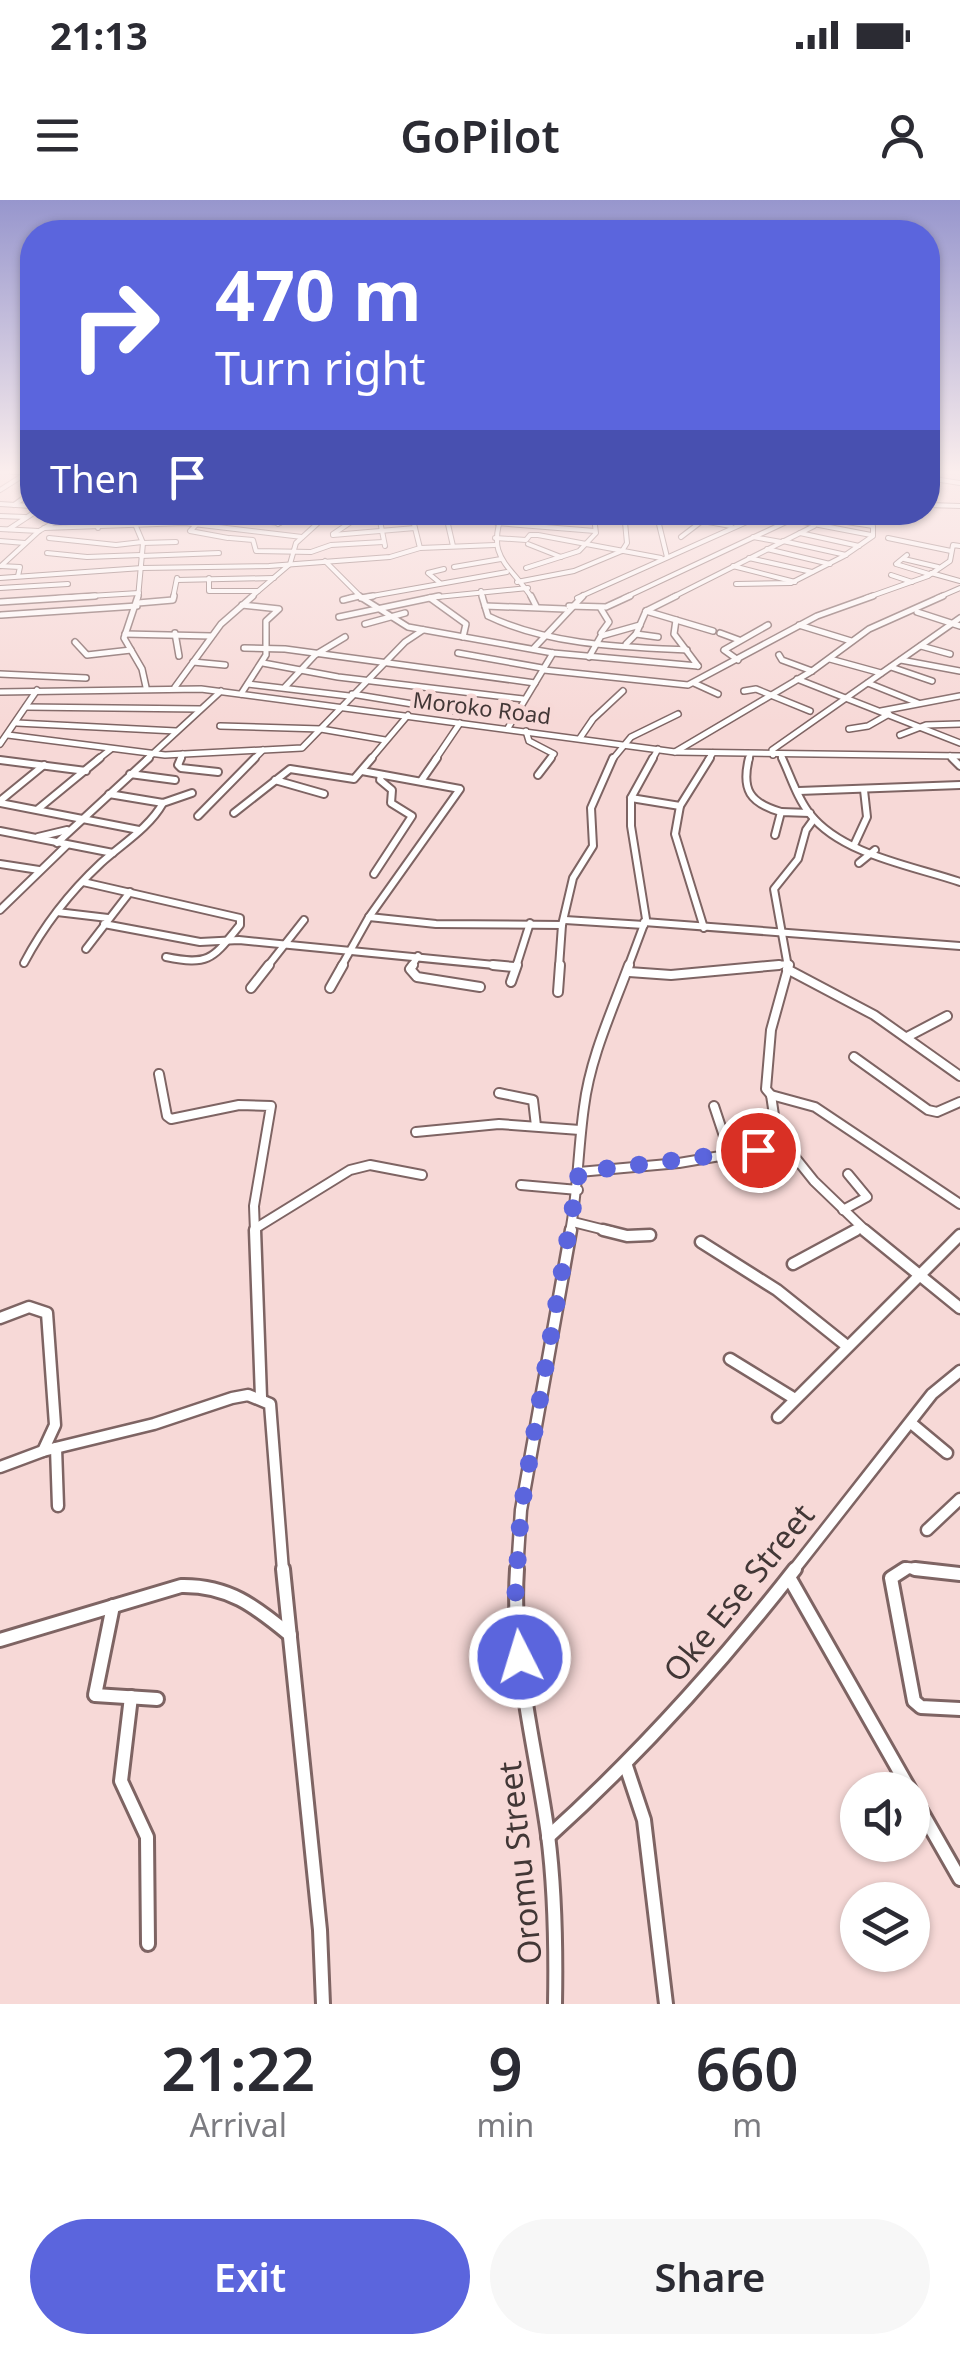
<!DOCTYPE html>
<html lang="en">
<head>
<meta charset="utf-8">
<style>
  :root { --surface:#fff; --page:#f7f7f7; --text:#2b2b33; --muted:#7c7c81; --accent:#5b65dd }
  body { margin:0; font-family:"Noto Sans",sans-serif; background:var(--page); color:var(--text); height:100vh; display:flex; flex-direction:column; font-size:38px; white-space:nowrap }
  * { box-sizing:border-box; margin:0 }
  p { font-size:32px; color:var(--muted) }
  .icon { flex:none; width:55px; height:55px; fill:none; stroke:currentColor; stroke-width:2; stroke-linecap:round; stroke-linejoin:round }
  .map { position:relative; height:1804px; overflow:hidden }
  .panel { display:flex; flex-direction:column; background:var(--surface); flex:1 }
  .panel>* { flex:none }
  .banner { position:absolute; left:20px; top:20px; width:920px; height:305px; border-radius:40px; box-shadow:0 2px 8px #0004; background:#5b65dd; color:#fff; overflow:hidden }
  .tools { position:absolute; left:840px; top:1572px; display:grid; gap:20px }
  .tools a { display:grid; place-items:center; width:90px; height:90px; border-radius:50%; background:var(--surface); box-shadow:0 2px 8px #0004; font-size:50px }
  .pin { position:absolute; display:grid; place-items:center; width:85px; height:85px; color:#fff; margin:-42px; border:5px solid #fff; border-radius:50%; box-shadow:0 2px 10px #0007 }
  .me { position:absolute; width:110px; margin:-55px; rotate:355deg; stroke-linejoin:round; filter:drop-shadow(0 0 8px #0008) }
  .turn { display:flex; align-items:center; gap:35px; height:210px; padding:0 30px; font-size:45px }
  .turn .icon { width:130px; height:130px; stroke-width:2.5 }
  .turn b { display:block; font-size:70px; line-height:85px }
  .then { display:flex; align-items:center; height:95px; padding:0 30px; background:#0003; gap:20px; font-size:38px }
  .eta { display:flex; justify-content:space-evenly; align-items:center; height:170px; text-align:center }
  .eta b { font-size:60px; font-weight:600; line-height:70px }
  .primary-button { display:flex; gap:20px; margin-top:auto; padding:20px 30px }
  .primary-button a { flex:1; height:115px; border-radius:60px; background:var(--accent); color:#fff; font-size:40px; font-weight:600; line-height:115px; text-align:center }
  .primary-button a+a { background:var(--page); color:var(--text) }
  .status { display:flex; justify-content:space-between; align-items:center; height:70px; padding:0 50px; background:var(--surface); direction:ltr }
  .status svg { height:28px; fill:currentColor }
  header { display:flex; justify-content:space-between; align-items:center; height:130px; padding:0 30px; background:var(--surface); font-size:45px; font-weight:600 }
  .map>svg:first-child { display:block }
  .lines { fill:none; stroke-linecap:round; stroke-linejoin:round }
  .minor-far5-casing { stroke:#7e6463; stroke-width:6 }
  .minor-far4-casing { stroke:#7e6463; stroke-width:8 }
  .minor-far3-casing { stroke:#7e6463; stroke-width:10 }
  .minor-far2-casing { stroke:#7e6463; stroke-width:12 }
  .minor-far1-casing { stroke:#7e6463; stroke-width:15 }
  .minor-casing { stroke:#7e6463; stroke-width:18 }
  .tertiary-casing { stroke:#7e6463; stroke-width:8 }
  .minor-far5 { stroke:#fff; stroke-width:4 }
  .minor-far4 { stroke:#fff; stroke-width:5 }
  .minor-far3 { stroke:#fff; stroke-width:6 }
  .minor-far2 { stroke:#fff; stroke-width:8 }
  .minor-far1 { stroke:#fff; stroke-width:10 }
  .minor { stroke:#fff; stroke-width:12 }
  .tertiary { stroke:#fff; stroke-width:5 }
  .route { stroke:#5b65dd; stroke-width:18; stroke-dasharray:0 32.4 }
  .labels { text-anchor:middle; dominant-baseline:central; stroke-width:9; stroke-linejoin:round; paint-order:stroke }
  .far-street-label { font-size:22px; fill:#423736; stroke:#f7d9d7 }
  .near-street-label { font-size:32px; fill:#423736; stroke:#f7d9d7 }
</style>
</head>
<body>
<div class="status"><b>21:13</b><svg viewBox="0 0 49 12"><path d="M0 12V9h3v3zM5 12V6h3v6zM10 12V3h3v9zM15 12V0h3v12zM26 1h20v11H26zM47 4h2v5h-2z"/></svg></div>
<header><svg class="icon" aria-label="menu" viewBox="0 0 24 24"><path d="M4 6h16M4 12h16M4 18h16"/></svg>GoPilot<svg class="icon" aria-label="person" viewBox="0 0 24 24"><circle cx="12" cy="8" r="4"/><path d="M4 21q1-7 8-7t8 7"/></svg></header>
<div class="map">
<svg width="960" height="1804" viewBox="0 0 960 1804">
  <rect width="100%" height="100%" fill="#f7d9d7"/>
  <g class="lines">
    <g class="minor-far5-casing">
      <g id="minor-far5">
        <polyline points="12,272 28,272"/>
        <polyline points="928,278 960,283"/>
        <polyline points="0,290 30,271"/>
        <polyline points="0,304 32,306"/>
        <polyline points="14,305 32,292"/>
        <polyline points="928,305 960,306"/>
        <polyline points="411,312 420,348"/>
        <path d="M503,312C485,358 510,364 532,398"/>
        <polyline points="656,312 667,357"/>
        <polyline points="715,312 750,320"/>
        <polyline points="847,312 869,316"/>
        <polyline points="910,312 924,313"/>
        <polyline points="186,313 280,323"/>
        <polyline points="657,313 731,326"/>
        <polyline points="503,314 623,319"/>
        <polyline points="0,316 25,317"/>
        <polyline points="431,316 466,312"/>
        <polyline points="357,318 380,321 385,346"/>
        <polyline points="447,320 453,346"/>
        <polyline points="793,320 871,335"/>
        <polyline points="414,322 498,321"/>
        <polyline points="497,323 595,331"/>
        <polyline points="135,324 143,343 138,398"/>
        <polyline points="135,324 149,312"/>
        <polyline points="197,324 190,331 228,338"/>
        <polyline points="278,324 294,312"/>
        <polyline points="44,328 185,323 302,337"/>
        <polyline points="98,328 98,322 115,312"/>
        <polyline points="0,329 39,331"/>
        <polyline points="9,329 35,312"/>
        <polyline points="800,333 859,346"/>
        <polyline points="333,334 366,312"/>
        <polyline points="333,335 415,328"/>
        <polyline points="681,337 702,321"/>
        <polyline points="753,337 781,342"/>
        <polyline points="49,338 116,345 142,342"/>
        <polyline points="230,338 253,340 256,351 311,352 331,345 383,342"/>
        <polyline points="495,338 526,340 530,335 538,335 661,358"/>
        <polyline points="888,338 951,351"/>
        <polyline points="0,341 25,343"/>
        <polyline points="783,341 846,355"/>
        <polyline points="143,343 176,342"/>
        <polyline points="528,344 561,357"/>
        <polyline points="767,349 830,364"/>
        <polyline points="622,351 627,343 624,312"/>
        <polyline points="47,353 87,357 141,355"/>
        <polyline points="907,355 896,364 929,374"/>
        <polyline points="141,356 219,353"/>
        <polyline points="749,358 812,372"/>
        <polyline points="904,359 938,367"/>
        <polyline points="325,361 362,398"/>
        <polyline points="0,366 20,367 18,376"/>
        <polyline points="1,366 39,331 73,312"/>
        <polyline points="733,366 795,382"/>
        <polyline points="454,367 501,359"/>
        <polyline points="526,368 579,351 596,333 594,318"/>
        <polyline points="931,373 960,381"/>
        <polyline points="891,375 912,382"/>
        <polyline points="0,378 142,368 269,366 390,357 420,348 495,345"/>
        <polyline points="209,378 209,391 258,391"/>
        <polyline points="177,380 274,378"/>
        <polyline points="517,382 574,371 622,351"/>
        <polyline points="440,383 428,373 444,369"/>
        <polyline points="736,384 791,383 844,356 873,336 873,326 782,312"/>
        <polyline points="0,388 68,384"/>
        <polyline points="481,391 483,398"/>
        <polyline points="56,398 139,393"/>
        <polyline points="173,398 177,378"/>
        <polyline points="250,398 290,364 296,343 330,312"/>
        <polyline points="349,398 359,396"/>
        <polyline points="361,398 507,372"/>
        <polyline points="427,398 528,388"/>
        <polyline points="577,398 769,312"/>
        <polyline points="624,398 799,316"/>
        <polyline points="671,398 814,326"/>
        <polyline points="866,398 928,376 950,361 953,345 960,346"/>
        <polyline points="937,398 960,388"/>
      </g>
    </g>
    <g class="minor-far4-casing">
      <g id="minor-far4">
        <polyline points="138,396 124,438 142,469 146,487"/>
        <polyline points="359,396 408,427 553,453 698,466"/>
        <path d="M482,396L488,416C548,445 621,447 687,450"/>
        <polyline points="531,396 536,406"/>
        <polyline points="361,398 373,396"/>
        <polyline points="430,398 466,424 463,437"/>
        <polyline points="343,400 359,396"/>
        <polyline points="0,402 95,396"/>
        <polyline points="138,403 173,400 174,396"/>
        <polyline points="485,406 565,409"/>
        <polyline points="569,406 606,407 630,396"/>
        <polyline points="601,409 609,422 601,433"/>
        <polyline points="646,411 676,396"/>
        <polyline points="646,411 713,431"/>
        <polyline points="917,412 960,426"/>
        <polyline points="1,415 137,406"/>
        <polyline points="339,417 439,396"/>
        <polyline points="676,420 674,434 698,466"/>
        <polyline points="365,424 405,413"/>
        <polyline points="799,425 851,441"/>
        <polyline points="175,433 179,456"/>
        <polyline points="720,433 739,440"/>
        <polyline points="125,434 211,436"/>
        <polyline points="636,434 658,437"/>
        <polyline points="75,442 87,455 131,450"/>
        <polyline points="626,444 636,434 646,411"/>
        <polyline points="921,446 950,454"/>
        <polyline points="244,448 285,449 535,483"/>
        <polyline points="534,448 583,396"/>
        <polyline points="458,453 542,468"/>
        <polyline points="779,455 782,460 812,471"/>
        <polyline points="589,457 601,436 640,425"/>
        <polyline points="830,459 881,473"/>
        <polyline points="738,460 724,450 768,425"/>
        <polyline points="901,460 960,471"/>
        <polyline points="193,462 225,465"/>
        <polyline points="263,463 338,477 523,499"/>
        <polyline points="891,467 932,481"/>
        <polyline points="544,470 688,485 817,416 873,396"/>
        <polyline points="0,474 86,478"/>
        <polyline points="797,479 960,543"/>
        <polyline points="694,483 718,494"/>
        <polyline points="868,483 918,503"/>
        <polyline points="248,484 349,496"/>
        <polyline points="175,487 221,424 253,396"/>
        <polyline points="285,487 315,455 345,437"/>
        <polyline points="744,491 756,489 810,511"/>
        <polyline points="241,494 266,455 266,421 279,409 242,405"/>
        <polyline points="352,494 473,514"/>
        <polyline points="26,507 200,509"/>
        <polyline points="881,511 960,496"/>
        <polyline points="17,523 176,531"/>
        <polyline points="220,526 321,529 385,540"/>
        <polyline points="508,528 553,453"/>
        <polyline points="849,529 868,526 889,514"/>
        <polyline points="526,531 529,541 554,554 549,560"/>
        <polyline points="8,535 165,555 302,548 405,442 423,430"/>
        <polyline points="900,535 926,525 960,524"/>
        <polyline points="580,538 593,519 623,491"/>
        <polyline points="0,544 37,490"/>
        <polyline points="675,552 812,471 869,429 943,396"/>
        <polyline points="773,555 772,550 960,418"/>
        <polyline points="781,555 783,560"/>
        <polyline points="950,556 954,560"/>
        <polyline points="97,560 111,549"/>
        <polyline points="146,560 221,491"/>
        <polyline points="180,560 183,554"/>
        <polyline points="253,560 263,550"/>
        <polyline points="370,560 408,515"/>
        <polyline points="435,560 460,523"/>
        <polyline points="612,560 631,537 678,514"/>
        <polyline points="652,560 658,549"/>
        <polyline points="708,560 713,553"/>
        <polyline points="749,560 750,555"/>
      </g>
    </g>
    <g class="minor-far3-casing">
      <g id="minor-far3">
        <polyline points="181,558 178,565 181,568 218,572"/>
        <path d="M749,558C741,590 750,603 781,612"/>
        <path d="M782,558C791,577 797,598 810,614C842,655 914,666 960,682"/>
        <polyline points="952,558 960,566"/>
        <polyline points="0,560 86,571"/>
        <polyline points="130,574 175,580"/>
        <polyline points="538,575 551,558"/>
        <polyline points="275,580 324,594"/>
        <polyline points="421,581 437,558"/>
        <polyline points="799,591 960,585"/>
        <polyline points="109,594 163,603 192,593"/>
        <polyline points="631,598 680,606"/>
        <polyline points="0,601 44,565"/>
        <polyline points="0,603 139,630"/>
        <polyline points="38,609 100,558"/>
        <polyline points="234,613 290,569 354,579 372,558"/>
        <polyline points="198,616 255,558"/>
        <polyline points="0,631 113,653"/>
        <polyline points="775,635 781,612 810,613"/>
        <polyline points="38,637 67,630"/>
        <polyline points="57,643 149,558"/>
        <polyline points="855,643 867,617 864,590"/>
        <polyline points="859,663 875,650"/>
        <polyline points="0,664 39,670"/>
        <polyline points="374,674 412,616 391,603 392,590 380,580 381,575"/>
        <path d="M83,682L240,718V725C213,758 210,766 166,757"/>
        <polyline points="0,710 67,645"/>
        <polyline points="57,712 108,718"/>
        <polyline points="369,717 436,724 562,725"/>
        <polyline points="565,720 644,725"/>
        <polyline points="644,722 960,746"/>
        <polyline points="104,724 200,742 239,740 514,767"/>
        <polyline points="704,728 675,634 680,606 710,558"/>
        <polyline points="86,749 130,692"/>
        <path d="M24,763C44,725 70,692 101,663C122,644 149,628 163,603"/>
        <polyline points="267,767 304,720"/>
        <polyline points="341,767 369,717 460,589 362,571"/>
        <polyline points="411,767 418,756"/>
        <polyline points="516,767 530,723"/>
        <polyline points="559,767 562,725 573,678 593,646 591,608 613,558"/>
        <polyline points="628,767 646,719 631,626 631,598 653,558"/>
        <polyline points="753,767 789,764"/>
        <polyline points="788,767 774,689 798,659 806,630 814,619"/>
      </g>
    </g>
    <g class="minor-far2-casing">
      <g id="minor-far2">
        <polyline points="413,765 410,769 417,777 480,787"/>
        <polyline points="493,765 514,767"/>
        <polyline points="789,765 771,830 766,889 771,895 775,922 790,951 814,981 867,1032"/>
        <polyline points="787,769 874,815 960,876"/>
        <polyline points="629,772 671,775 779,765"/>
        <polyline points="511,782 517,765"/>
        <polyline points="251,788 269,765"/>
        <polyline points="330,788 343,765"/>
        <polyline points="558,792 560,765"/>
        <polyline points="907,837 947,816"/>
        <polyline points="854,857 928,910 937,912 960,902"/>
        <polyline points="159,874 167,916 171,919 239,905 271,906 254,1006 255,1032"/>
        <polyline points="499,893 533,900 536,926"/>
        <polyline points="771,895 815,907 960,1004"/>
        <polyline points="714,906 730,954"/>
        <polyline points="416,932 499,924 580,930"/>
        <polyline points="579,972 679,963 785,945"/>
        <polyline points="521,985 578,990"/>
        <polyline points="843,1010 867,997 848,974"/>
        <polyline points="573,1022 613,1032"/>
        <polyline points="256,1028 350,970 370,965 422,975"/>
        <path d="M570,1032C578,991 578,949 584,907C590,858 612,811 629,765"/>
        <polyline points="852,1032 860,1028"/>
      </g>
    </g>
    <g class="minor-far1-casing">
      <g id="minor-far1">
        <polyline points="255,1030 261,1197"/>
        <polyline points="603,1030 627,1036 650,1035"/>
        <polyline points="864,1030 960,1108"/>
        <polyline points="701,1042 777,1090 847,1146"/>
        <polyline points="793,1064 856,1030"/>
        <polyline points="0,1118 29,1107 47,1113 55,1225 43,1251"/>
        <polyline points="730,1159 795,1199"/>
        <polyline points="778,1217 960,1035"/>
        <polyline points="911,1223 947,1253"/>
        <polyline points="56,1248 58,1306"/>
        <polyline points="0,1267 43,1251 154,1224 232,1198 248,1195 270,1204 283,1371"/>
        <polyline points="927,1330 960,1299"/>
        <polyline points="517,1371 521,1310 571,1030"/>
        <polyline points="793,1371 932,1194 960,1171"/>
        <polyline points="901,1371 907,1368 937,1371"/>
      </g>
    </g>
    <g class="minor-casing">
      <g id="minor">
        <polyline points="283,1369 320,1730 323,1804"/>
        <path d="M517,1369C511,1459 536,1547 548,1635C555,1690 556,1749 555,1804"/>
        <polyline points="905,1369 891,1378 914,1501 921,1507 960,1509"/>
        <polyline points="915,1369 960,1374"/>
        <polyline points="790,1379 910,1590"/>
        <polyline points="113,1406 95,1495 157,1499"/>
        <path d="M0,1440L181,1386C228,1385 255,1406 290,1435"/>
        <polyline points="131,1497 121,1581 147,1637 148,1744"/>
        <polyline points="626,1566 644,1620 666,1804"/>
        <polyline points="912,1595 960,1679"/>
        <path d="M548,1637C639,1555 720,1465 795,1369"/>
      </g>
    </g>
    <g class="tertiary-casing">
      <polyline id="tertiary" points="0,492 201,489 675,552 960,556"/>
    </g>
    <use href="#minor-far5" class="minor-far5"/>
    <use href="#minor-far4" class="minor-far4"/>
    <use href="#minor-far3" class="minor-far3"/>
    <use href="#minor-far2" class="minor-far2"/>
    <use href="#minor-far1" class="minor-far1"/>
    <use href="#minor" class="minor"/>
    <use href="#tertiary" class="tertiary"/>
  </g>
  <linearGradient id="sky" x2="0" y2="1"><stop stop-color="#9796cd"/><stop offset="0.52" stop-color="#fbeeed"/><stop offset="1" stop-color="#fbeeed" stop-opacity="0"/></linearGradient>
  <rect width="960" height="523" fill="url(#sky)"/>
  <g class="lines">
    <polyline class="route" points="520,1457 515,1400 521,1310 579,972 758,950"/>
  </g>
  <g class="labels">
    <g class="far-street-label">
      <text transform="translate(482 507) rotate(7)">Moroko Road</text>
    </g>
    <g class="near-street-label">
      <text transform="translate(738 1392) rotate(-51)">Oke Ese Street</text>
      <text transform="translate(519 1663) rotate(-96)">Oromu Street</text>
    </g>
  </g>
</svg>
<div class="tools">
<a><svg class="icon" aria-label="sound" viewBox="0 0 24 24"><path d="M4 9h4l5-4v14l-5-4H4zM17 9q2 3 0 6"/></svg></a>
<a><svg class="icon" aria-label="layers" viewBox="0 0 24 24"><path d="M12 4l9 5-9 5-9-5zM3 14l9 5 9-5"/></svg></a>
</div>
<div class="pin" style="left:758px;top:950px;background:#d93025"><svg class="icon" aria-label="arrive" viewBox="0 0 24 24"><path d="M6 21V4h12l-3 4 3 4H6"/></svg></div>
<svg class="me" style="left:520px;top:1457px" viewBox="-20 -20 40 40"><circle r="17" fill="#5b65dd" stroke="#fff" stroke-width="3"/><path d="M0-11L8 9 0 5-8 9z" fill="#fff"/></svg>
<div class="banner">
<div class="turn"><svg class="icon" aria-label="right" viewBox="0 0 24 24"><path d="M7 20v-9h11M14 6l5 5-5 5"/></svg><div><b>470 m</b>Turn right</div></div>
<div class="then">Then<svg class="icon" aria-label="arrive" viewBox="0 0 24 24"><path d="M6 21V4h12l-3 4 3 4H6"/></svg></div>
</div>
</div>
<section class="panel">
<div class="eta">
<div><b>21:22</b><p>Arrival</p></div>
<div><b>9</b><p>min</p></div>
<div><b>660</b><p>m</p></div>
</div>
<div class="primary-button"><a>Exit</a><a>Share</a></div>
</section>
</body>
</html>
